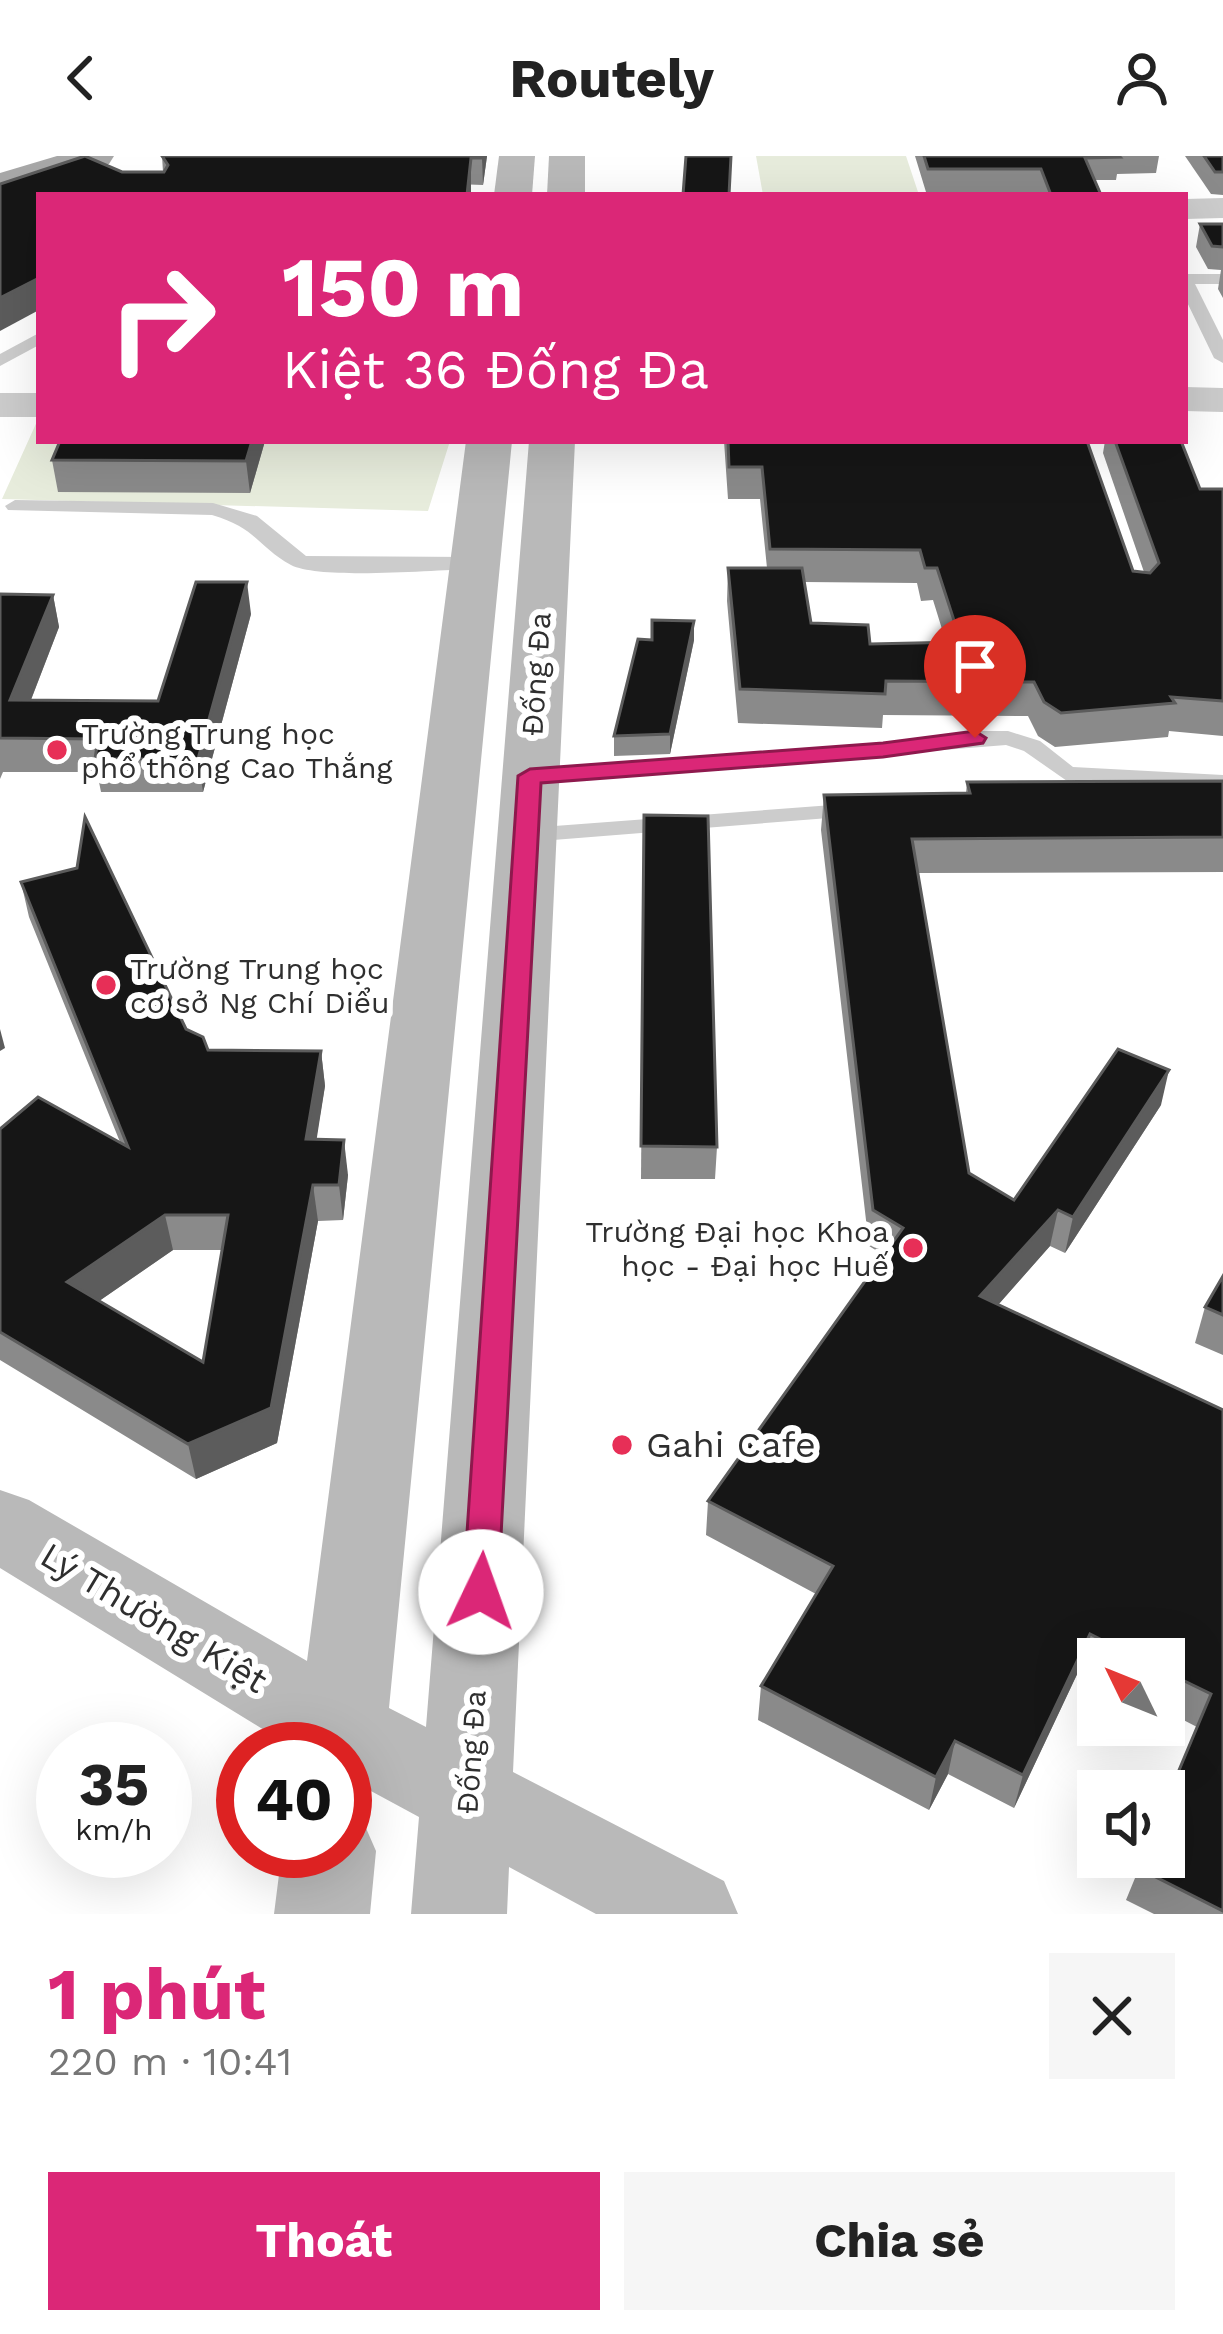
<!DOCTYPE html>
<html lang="vi">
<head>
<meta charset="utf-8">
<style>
  :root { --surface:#fff; --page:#f6f6f6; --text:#222; --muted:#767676; --accent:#db2777 }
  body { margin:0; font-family:"Work Sans",sans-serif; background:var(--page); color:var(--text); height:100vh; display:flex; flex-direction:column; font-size:45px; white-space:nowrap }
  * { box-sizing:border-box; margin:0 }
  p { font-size:39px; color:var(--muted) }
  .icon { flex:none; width:66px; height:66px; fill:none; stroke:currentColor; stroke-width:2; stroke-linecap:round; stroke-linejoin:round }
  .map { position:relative; height:1758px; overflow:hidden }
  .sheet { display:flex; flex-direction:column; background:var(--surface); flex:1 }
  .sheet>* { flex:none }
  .guide { position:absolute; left:36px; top:36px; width:1152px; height:252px; border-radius:0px; box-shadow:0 12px 48px #0002; background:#db2777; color:#fff; overflow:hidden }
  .needle { width:78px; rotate:313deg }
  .controls { position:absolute; left:1077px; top:1482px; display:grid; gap:24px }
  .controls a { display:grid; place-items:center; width:108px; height:108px; border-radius:0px; background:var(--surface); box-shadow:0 12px 48px #0002; font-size:60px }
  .speed { position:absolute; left:36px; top:1566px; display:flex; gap:24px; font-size:60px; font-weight:700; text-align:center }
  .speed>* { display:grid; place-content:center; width:156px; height:156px; border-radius:50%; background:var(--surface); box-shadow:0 12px 48px #0002; line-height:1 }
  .speed small { font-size:30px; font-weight:400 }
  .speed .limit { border:18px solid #d22; background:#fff; color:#111 }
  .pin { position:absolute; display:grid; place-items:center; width:102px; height:102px; color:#fff; margin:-123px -51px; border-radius:50% 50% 50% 0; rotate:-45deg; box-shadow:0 0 12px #0007 }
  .pin .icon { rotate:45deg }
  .me { position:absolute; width:132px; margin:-66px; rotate:3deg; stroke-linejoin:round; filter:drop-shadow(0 0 9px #0008) }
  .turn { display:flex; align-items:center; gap:42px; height:252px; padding:0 48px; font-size:54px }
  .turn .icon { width:156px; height:156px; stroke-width:2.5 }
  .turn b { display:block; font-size:84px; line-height:102px }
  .round { display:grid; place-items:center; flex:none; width:126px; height:126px; border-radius:0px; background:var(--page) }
  .headline { display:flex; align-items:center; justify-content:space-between; height:204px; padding:0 48px }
  h1 { font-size:72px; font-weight:700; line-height:90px; color:var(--accent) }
  .button { display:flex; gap:24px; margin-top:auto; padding:24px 48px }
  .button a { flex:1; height:138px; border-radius:0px; background:var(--accent); color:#fff; font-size:48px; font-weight:700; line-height:138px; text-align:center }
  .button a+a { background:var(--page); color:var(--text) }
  header { display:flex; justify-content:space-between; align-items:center; height:156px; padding:0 48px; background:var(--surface); font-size:54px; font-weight:700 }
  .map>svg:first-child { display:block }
  .green { fill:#e7ecdc }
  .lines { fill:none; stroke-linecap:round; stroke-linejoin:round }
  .lane { fill:#ccc; fill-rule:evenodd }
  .street { fill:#ccc; fill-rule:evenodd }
  .secondary { fill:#b9b9b9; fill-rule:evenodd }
  .primary { fill:#a7a7a7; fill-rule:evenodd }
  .wall { fill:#8a8a8a; fill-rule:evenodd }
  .shaded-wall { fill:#5c5c5c }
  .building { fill:#161616; stroke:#5c5c5c; stroke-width:3; fill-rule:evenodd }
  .route { fill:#db2777; stroke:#8e194d; stroke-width:3 }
  .poi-dot { fill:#e72f57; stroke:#fff; stroke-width:4.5 }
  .labels { text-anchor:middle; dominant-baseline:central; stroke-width:12; stroke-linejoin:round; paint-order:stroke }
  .street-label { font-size:30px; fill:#2f2f2f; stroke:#fff }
  .poi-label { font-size:30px; fill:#2f2f2f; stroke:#fff; text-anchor:start }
  .near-poi-label { font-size:36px; fill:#2f2f2f; stroke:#fff; text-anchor:start }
  .near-street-label { font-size:36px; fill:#2f2f2f; stroke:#fff }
</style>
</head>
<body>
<header><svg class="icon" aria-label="back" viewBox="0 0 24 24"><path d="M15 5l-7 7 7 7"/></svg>Routely<svg class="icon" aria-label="person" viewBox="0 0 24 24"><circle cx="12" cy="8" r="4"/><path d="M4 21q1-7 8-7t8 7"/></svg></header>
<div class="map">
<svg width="1223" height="1758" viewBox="0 0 1223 1758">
  <rect width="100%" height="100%" fill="#fff"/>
  <g class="green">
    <polygon points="756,0 906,0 919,39 763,39"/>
    <polygon points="39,261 39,285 450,285 428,355 2,343"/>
  </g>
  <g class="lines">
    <g class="lane">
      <polygon points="1185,118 1223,118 1223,128 1195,128 1223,184 1223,207 1214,202 1185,142"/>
      <polygon points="39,177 39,189 0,210 0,198"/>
      <path d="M15,344L213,347L257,360L306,400L472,401L482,407L472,413C434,414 320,424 291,409C258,391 257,372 212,359L8,354L5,350Z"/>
      <polygon points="975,575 1008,575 1040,585 1073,611 1223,619 1223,633 1067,625 1024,595 1006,589 529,627 517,620 529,613 883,587"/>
      <polygon points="859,647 871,654 867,659 528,686 516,679 528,672"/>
    </g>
    <g class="street">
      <polygon points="1223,42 1223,62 1185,63 1185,43"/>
      <polygon points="1185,231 1223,232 1223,256 1185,255"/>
      <rect x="0" y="237" width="39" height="24"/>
    </g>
    <g class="secondary">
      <polygon points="499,0 535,0 532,39 494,39"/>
      <polygon points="549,0 585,0 585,39 547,39"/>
      <polygon points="466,285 512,285 389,1552 426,1571 529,285 575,285 513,1616 724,1725 738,1758 596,1758 509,1711 507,1758 411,1758 419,1661 358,1628 345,1633 345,1593 295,1593 0,1412 0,1334 29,1344 307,1505"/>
      <polygon points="345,1657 362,1663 376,1695 370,1758 274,1758 282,1695 345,1695"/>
    </g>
    <polygon class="primary" points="57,0 114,0 109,8 0,40 0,17"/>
  </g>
  <g class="wall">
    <polygon points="162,0 487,0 483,29 122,16 163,16"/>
    <polygon points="915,0 1159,0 1156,17 1117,18 1116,24 1095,24 1101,39 1039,39 1038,36 926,36"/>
    <polygon points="1185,0 1223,0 1223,39 1211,38"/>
    <polygon points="1200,68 1223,68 1223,142 1218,133 1221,114 1208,113 1196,91"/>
    <polygon points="265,285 250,337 58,336 52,304"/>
    <path d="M724,285H1087L1133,415L1144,416L1103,297L1105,285H1181L1200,333H1223V580L1169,575L1168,581L1055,591L1038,580L1028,560L883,559L882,572L738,567L727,445L728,412H767L760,343H728ZM804,426L917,427L921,445L933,444L946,486L870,488L811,467Z"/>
    <polygon points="0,438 53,439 59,471 31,544 158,545 251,458 203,636 101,636 97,616 3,616 0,623"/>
    <polygon points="694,465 694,484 670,598 614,600 614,580 652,484"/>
    <polygon points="1223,625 1223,716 918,717 969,1017 1014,1044 1161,949 1065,1097 1050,1090 998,1149 1223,1254 1223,1758 1154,1758 1126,1744 1197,1571 1164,1554 1164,1503 1098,1503 1098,1521 1080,1512 1014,1652 948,1618 929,1654 758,1564 761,1530 816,1438 706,1379 708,1345 884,1099 869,1090 821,674 824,639 966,637 967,626"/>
    <polygon points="644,659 717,991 715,1023 641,1023"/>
    <path d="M21,726L208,894L321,895L325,930L316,983L348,1019L343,1064L318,1065L277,1287L196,1323L0,1204V973L120,986L29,761ZM173,1094H222L203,1206L99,1145Z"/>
    <polygon points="1223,1120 1223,1199 1195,1187 1205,1151"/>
  </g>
  <g class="shaded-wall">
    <polygon points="482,0 487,0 483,29 482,2"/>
    <polygon points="471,2 471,39 467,39"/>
    <polygon points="39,122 39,154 0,175 0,142"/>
    <polygon points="252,285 265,285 250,337 246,305"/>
    <polygon points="247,426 251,458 203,636 198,603"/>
    <polygon points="53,439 59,471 18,577 10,544"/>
    <polygon points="694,465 694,484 670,598 670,578"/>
    <polygon points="0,873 5,892 0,895"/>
    <polygon points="321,895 325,930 311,1019 306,983"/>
    <polygon points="1169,914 1161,949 1065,1097 1073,1061"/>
    <polygon points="344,984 348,1019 343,1064 339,1029"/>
    <polygon points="313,1029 318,1065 277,1287 196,1323 188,1288"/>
    <polygon points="1058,1054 1050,1090 974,1176 980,1140"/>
    <polygon points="165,1059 173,1094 76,1161 67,1126"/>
    <polygon points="1090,1478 1080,1512 1014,1652 1023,1619"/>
    <polygon points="955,1585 948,1618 929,1654 936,1621"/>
  </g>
  <g class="building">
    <polygon points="85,0 122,16 164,16 168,9 162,0 482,0 482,2 471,2 467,39 39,39 39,122 0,142 0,28"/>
    <polygon points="686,0 731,0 729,39 683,39"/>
    <polygon points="924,0 1119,0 1120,1 1085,2 1101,39 1051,39 1041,13 928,13"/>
    <polygon points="1204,0 1223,0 1223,16 1215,16"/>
    <polygon points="1200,68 1223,68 1223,91 1212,90"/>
    <polygon points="60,285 252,285 246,305 52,304"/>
    <polygon points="728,285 1087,285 1133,415 1150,417 1159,407 1115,285 1181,285 1200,333 1223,333 1223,545 1171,541 1175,547 1061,557 1044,546 1034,526 886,525 885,538 740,533 728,412 802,412 811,467 868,469 870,488 961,486 937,412 925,412 920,394 770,393 762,311 729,311"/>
    <polygon points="196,426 247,426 198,603 95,603 98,583 0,582 0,438 53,439 10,544 158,545"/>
    <polygon points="652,464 694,465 670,578 614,580 638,483 652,484"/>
    <polygon points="1223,625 1223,681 912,683 969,1017 1014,1044 1118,893 1169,914 1073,1061 1058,1054 980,1140 1223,1254 1223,1755 1138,1712 1143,1701 1164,1701 1164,1650 1211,1538 1164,1515 1164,1503 1140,1503 1090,1478 1023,1619 955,1585 936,1621 761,1530 833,1410 708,1345 903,1072 873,1054 824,639 970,637 967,626"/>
    <polygon points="644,659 708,660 717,991 641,990"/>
    <path d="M85,661L186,873L203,881L208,894L321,895L306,983L344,984L339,1029H313L271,1252L188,1288L0,1176V973L38,941L128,991L21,726L77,712ZM165,1059H228L203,1206L67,1126Z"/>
    <polygon points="1223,1120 1223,1159 1205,1151"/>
  </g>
  <polygon class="route" points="975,575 986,582 983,587 883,601 541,627 498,1436 493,1447 481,1451 469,1447 463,1436 518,620 530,613 883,587"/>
  <g class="poi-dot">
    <circle cx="57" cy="594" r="12"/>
    <circle cx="106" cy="829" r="12"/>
    <circle cx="913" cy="1092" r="12"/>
    <circle cx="622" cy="1289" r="12"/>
  </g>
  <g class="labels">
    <g class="street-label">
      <text transform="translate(536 518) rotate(-86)">Đống Đa</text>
      <text transform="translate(471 1596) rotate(-86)">Đống Đa</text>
    </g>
    <g class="poi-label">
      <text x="81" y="577">Trường Trung học<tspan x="81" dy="34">phổ thông Cao Thắng</tspan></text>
      <text x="130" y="812">Trường Trung học<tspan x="130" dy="34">cơ sở Ng Chí Diểu</tspan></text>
      <text x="889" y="1075" text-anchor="end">Trường Đại học Khoa<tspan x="889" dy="34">học - Đại học Huế</tspan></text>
    </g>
    <g class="near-poi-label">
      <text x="646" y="1289">Gahi Cafe</text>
    </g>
    <g class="near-street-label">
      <text transform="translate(154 1462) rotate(31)">Lý Thường Kiệt</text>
    </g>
  </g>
</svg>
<div class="controls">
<a><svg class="needle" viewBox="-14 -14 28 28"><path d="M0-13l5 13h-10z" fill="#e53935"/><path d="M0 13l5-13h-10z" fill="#767676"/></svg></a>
<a><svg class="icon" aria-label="sound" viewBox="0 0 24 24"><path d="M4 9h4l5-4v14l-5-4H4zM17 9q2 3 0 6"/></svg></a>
</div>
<div class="speed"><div>35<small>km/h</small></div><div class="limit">40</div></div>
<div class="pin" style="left:975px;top:582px;background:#d93025"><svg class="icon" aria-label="arrive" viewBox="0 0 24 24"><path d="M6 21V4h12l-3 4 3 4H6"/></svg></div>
<svg class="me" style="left:481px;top:1436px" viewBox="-20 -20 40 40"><circle r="19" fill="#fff"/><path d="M0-13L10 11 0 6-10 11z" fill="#db2777"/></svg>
<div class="guide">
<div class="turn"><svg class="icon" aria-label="right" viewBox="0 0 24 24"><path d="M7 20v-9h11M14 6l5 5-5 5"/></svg><div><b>150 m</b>Kiệt 36 Đống Đa</div></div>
</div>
</div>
<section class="sheet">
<div class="headline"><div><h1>1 phút</h1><p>220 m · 10:41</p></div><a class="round"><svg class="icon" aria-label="close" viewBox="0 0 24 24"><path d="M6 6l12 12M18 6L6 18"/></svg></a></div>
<div class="button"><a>Thoát</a><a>Chia sẻ</a></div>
</section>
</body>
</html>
